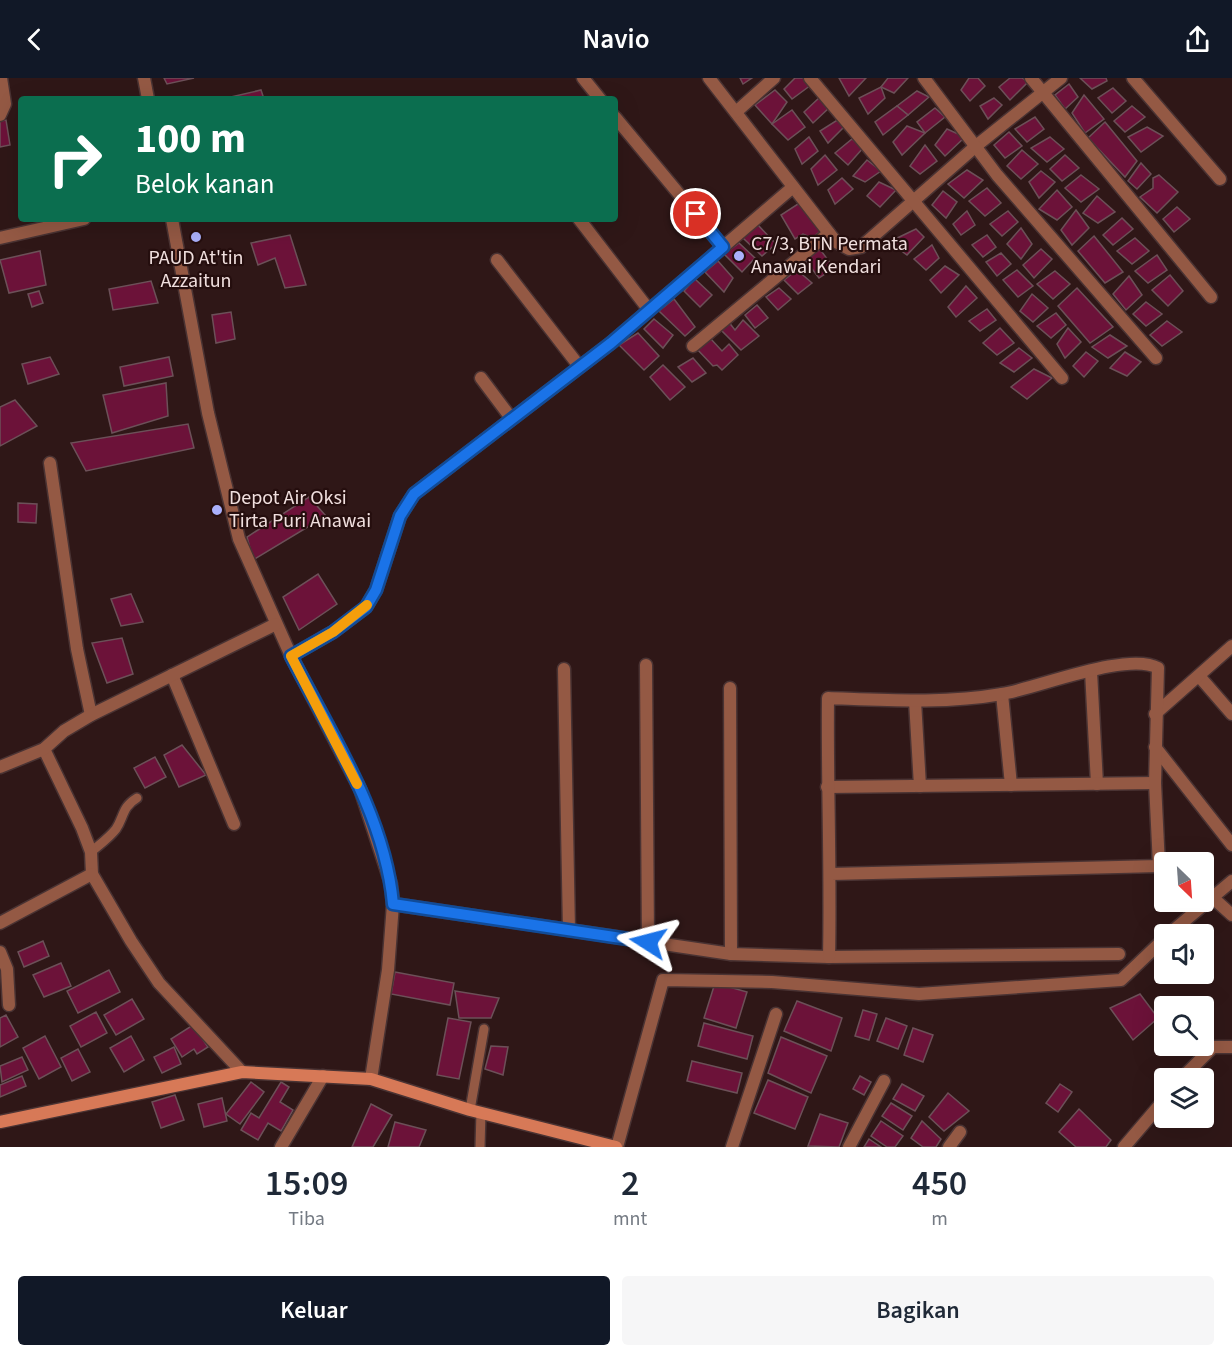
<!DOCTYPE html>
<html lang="id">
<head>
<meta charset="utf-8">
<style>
  :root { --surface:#fff; --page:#f6f6f7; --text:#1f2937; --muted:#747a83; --accent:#111827 }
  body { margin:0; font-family:"Source Sans 3",sans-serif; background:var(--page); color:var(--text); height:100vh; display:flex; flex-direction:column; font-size:22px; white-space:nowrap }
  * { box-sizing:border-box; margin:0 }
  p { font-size:20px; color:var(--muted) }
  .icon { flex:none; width:33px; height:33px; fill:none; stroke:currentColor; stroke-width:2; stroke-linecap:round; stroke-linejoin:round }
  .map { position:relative; height:1069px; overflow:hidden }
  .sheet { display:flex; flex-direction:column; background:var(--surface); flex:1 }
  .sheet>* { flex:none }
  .top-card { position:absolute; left:18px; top:18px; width:600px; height:126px; border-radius:6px; box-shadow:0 6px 24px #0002; background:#0b6e4f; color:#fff; overflow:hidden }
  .needle { width:39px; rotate:155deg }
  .controls { position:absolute; left:1154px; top:774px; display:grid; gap:12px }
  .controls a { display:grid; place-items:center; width:60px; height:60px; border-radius:6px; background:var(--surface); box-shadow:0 6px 24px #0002; font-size:30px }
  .pin { position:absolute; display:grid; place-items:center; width:51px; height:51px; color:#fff; margin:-26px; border:3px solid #fff; border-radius:50%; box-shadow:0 2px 6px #0007 }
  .me { position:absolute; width:66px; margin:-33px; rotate:279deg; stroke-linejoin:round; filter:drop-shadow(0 0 4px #0008) }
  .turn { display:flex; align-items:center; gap:21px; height:126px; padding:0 18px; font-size:27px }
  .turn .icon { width:78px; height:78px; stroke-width:2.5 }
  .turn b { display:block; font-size:42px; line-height:51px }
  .eta { display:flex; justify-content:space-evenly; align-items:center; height:102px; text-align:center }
  .eta b { font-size:36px; font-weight:600; line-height:42px }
  .cta { display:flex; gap:12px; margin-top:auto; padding:12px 18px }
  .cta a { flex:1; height:69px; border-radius:6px; background:var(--accent); color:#fff; font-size:24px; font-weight:600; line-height:69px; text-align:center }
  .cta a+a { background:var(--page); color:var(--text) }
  header { display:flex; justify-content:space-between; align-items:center; height:78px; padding:0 18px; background:var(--accent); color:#fff; font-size:27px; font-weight:600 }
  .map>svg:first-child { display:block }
  .building { fill:#6c1239; stroke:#6c5058; stroke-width:1.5 }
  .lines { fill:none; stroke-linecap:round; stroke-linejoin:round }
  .lane-casing { stroke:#4a3333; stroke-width:12 }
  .street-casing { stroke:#4a3333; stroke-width:15 }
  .secondary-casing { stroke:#4a3333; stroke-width:15 }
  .lane { stroke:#945944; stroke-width:9 }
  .street { stroke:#945944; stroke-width:12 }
  .secondary { stroke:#d77957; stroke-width:12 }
  .route-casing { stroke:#114b97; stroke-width:15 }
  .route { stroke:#1a73e8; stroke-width:10 }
  .slow { stroke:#f59e0b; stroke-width:10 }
  .poi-dot { fill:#aab0fb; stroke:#250e0e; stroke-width:2 }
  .labels { text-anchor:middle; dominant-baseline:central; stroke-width:4.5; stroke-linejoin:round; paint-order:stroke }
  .poi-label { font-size:20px; fill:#f0dfde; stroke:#250e0e; text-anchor:start }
</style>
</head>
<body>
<header><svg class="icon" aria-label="back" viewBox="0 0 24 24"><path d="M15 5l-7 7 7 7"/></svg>Navio<svg class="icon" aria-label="share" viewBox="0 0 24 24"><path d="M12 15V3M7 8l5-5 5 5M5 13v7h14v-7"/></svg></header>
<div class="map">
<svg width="1232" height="1069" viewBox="0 0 1232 1069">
  <rect width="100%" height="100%" fill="#2f1717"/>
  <g class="building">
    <polygon points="164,0 194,0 167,6"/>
    <polygon points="740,0 752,0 743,6"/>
    <polygon points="795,0 804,0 811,7 792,21 784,11"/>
    <polygon points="839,0 866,0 849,18"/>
    <polygon points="888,0 908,0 894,15 881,9"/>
    <polygon points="969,0 978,0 985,8 970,23 961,12"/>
    <polygon points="1010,0 1022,0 1028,4 1010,22 999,9"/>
    <polygon points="1080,0 1106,0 1107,3 1092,11"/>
    <polygon points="1069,6 1078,19 1065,31 1055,17"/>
    <polygon points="881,9 885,20 868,36 859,20"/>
    <polygon points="1113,10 1126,23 1112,35 1098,20"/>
    <polygon points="261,12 264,21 222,21"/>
    <polygon points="775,12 787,24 772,46 755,27"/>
    <polygon points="917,13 929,19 908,37 897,28"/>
    <polygon points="1084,17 1104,41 1085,55 1072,35"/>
    <polygon points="820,19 831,28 813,45 804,34"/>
    <polygon points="994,20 1002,27 988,41 980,28"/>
    <polygon points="897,28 908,37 883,57 875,44"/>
    <polygon points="1132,28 1145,39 1125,54 1114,43"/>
    <polygon points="935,30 945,39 925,55 917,44"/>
    <polygon points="792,32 805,49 788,62 772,46"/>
    <polygon points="1035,39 1044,51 1027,64 1015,51"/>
    <polygon points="839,41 845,48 828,65 820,53"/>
    <polygon points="6,42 10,67 0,69 0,43"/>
    <polygon points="1105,44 1137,83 1125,99 1088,60"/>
    <polygon points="907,48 925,55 902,77 893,64"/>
    <polygon points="1147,49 1163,58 1141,74 1128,59"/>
    <polygon points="947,51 965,59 945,78 935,67"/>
    <polygon points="1009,54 1022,68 1005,80 994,67"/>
    <polygon points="809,59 818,73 802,86 795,71"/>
    <polygon points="1050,59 1064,71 1047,84 1031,70"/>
    <polygon points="852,61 863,70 848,87 835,75"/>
    <polygon points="925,67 937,83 920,96 910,88"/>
    <polygon points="1022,72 1038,86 1021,101 1007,88"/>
    <polygon points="825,77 837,92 818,107 811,91"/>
    <polygon points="1065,77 1079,90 1062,103 1050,91"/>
    <polygon points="867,82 881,93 865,104 853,98"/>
    <polygon points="1141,85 1151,96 1137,111 1128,103"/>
    <polygon points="967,92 983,102 964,120 948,106"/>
    <polygon points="1041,93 1055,104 1039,120 1029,104"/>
    <polygon points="1081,97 1099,111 1081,124 1065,110"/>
    <polygon points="1159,97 1178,114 1157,135 1140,119 1153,110 1153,100"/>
    <polygon points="842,100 853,111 835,126 828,112"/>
    <polygon points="879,104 896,112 880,129 867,118"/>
    <polygon points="987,110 1001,125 985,138 969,123"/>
    <polygon points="1057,112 1072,129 1057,142 1039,131"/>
    <polygon points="943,113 957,124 946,140 932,127"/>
    <polygon points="1097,118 1115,134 1098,145 1083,135"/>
    <polygon points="801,124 822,152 812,160 803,156 795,161 781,137"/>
    <polygon points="1177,129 1190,141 1174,154 1163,141"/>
    <polygon points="1076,132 1089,150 1072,167 1061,152"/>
    <polygon points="967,133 975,147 961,157 953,146"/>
    <polygon points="1008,133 1018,144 1002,158 990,146"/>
    <polygon points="1122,140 1133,151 1113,167 1103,157"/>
    <polygon points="758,147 776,166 762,178 743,160"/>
    <polygon points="1021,150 1032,166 1021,181 1007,166"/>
    <polygon points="916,151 924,159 907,177 889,164"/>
    <polygon points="290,157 306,207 285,210 275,180 258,187 251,165"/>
    <polygon points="987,157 996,169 983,179 972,167"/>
    <polygon points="1094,158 1123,194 1105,205 1078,173"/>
    <polygon points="1135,160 1149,173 1132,186 1117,173"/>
    <polygon points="739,165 755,180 742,194 724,176"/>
    <polygon points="932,167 939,180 926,192 914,181"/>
    <polygon points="819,170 834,190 819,200 806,183"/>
    <polygon points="1041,171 1052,181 1034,200 1023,187"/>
    <polygon points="40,173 46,207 9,215 0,182"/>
    <polygon points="1001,175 1011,186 997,198 986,184"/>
    <polygon points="1157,177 1167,192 1148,205 1135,193"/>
    <polygon points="718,183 733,200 724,214 705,194"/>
    <polygon points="945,188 959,197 941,215 930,202"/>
    <polygon points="797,192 812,205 798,216 784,202"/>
    <polygon points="1017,192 1033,208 1018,219 1003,202"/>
    <polygon points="1055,193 1070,206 1053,221 1037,206"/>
    <polygon points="1170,197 1183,213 1168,228 1152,212"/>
    <polygon points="1129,198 1142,217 1126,232 1113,216"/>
    <polygon points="695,201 712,217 700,229 684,213"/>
    <polygon points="151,203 158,225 113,232 109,211"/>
    <polygon points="966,208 977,220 956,239 948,229"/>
    <polygon points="779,210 791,221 778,232 766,219"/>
    <polygon points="1077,210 1113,249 1090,265 1058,228"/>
    <polygon points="39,213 43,225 32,229 28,216"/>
    <polygon points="1032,216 1048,230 1033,244 1020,233"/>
    <polygon points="674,221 695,249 685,258 659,233"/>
    <polygon points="1146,224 1162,236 1146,248 1133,236"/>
    <polygon points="757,227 768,240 755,250 745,237"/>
    <polygon points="987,231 996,242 980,253 969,243"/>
    <polygon points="231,234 235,261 216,265 212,237"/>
    <polygon points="1056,235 1066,247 1051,260 1037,248"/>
    <polygon points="654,241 673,257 663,270 644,251"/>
    <polygon points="743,242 759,258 741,272 719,250 728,243 735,252"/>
    <polygon points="1167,243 1182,254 1162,268 1150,257"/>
    <polygon points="1000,250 1014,265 997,277 983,265"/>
    <polygon points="1068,250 1081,264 1065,280 1057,266"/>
    <polygon points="638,255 659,278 644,292 619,267"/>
    <polygon points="1110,257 1127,268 1108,280 1092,269"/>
    <polygon points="710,260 722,273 729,266 738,277 722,292 717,287 713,288 696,270"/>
    <polygon points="1019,270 1032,280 1014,294 1000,285"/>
    <polygon points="1086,274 1098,283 1084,299 1073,288"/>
    <polygon points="1125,274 1141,284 1127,298 1110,290"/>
    <polygon points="50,279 59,296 28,306 22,286"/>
    <polygon points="169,279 173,298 124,308 120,289"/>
    <polygon points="693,280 706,295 692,304 678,289"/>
    <polygon points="663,287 685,309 670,322 650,299"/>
    <polygon points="1034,291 1052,300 1027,321 1011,309"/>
    <polygon points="166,305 168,338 112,355 103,317"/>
    <polygon points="15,322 37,348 0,368 0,329"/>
    <polygon points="188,346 194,370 86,393 71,365"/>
    <polygon points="309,419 326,438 253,482 247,459"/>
    <polygon points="18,425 37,426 36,445 18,444"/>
    <polygon points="318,496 337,526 299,552 283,519"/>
    <polygon points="131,516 143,544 121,548 111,521"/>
    <polygon points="122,560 133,596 107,605 92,565"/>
    <polygon points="182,667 206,697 179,709 164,677"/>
    <polygon points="155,679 166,699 145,710 134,690"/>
    <polygon points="43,863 49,878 24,889 18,874"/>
    <polygon points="61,885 71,908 44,919 33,897"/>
    <polygon points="109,892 120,914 78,935 67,913"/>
    <polygon points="395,894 454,905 450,927 391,916"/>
    <polygon points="715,905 747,914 736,950 704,940"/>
    <polygon points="455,913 499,920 491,940 459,940"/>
    <polygon points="1140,916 1158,940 1133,962 1110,930"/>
    <polygon points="132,921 144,941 116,957 104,937"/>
    <polygon points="797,923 842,940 831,973 784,953"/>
    <polygon points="863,932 877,936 869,962 855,958"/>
    <polygon points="96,934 107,955 81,969 70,948"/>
    <polygon points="6,937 18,959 0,969 0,940"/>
    <polygon points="448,940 471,944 459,1001 437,997"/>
    <polygon points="886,940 907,948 898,971 877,963"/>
    <polygon points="704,945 753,958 747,981 698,968"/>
    <polygon points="193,947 208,969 197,976 194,971 182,979 171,961"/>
    <polygon points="913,950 933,957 923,984 904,977"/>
    <polygon points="45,958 61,989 39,1001 23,970"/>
    <polygon points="131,958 144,982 124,994 110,970"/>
    <polygon points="781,959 827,978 811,1015 768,995"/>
    <polygon points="491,968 508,969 503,997 485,991"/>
    <polygon points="174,969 181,986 162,995 154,979"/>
    <polygon points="78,971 90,994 72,1003 61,980"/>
    <polygon points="22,979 28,992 2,1004 0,988"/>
    <polygon points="692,983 742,995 737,1015 687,1003"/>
    <polygon points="22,998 26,1008 0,1019 0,1007"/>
    <polygon points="860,998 871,1004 864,1017 853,1011"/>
    <polygon points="768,1002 808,1019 795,1051 754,1035"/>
    <polygon points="251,1004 264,1014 240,1046 226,1036"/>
    <polygon points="281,1004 289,1009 280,1024 293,1032 281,1053 268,1045 258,1062 241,1052 251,1035 259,1040"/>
    <polygon points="902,1006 924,1018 915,1033 893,1021"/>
    <polygon points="1060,1006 1072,1014 1058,1034 1046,1025"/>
    <polygon points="948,1015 969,1033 944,1053 929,1039"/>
    <polygon points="175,1017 184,1042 161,1050 152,1024"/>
    <polygon points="222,1020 227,1043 204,1049 198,1026"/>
    <polygon points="891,1025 912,1038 903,1052 882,1038"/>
    <polygon points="371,1026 392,1037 373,1069 352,1069"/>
    <polygon points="1079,1031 1111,1062 1106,1069 1076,1069 1059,1054"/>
    <polygon points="820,1036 848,1045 839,1069 808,1068"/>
    <polygon points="881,1043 903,1058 895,1069 887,1069 871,1058"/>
    <polygon points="922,1043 941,1061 936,1069 923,1069 911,1060"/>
    <polygon points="395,1044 426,1052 419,1069 388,1069"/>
    <polygon points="869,1061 881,1069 864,1069"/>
  </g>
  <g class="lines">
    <g class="lane-casing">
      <g id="lane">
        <path d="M91,774C99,767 109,760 116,751C124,739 122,729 137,720"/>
        <polyline points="470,1032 484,951"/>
        <polyline points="480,1069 481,1034"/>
      </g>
    </g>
    <g class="street-casing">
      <g id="street">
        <polyline points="144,0 148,21"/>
        <polyline points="583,0 600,21"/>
        <polyline points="709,0 836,164 849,171 861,169 976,68 1061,0"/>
        <polyline points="810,0 1062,300"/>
        <polyline points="924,0 997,97 1156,280"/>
        <polyline points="1031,0 1211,219"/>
        <polyline points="1133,0 1220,101"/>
        <polyline points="736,34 774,0"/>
        <polyline points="0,37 5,26 1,0"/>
        <polyline points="615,39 723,169"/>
        <polyline points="172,141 208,335 239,461 291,578 360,711 391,806 393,826 388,892 371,1001"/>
        <polyline points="579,141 649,232"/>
        <polyline points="0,160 84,141"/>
        <polyline points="497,182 579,288"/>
        <polyline points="693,268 829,155"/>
        <polyline points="481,300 511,340"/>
        <polyline points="50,385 77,571 91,637"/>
        <polyline points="291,578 333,554 366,529 376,512 400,438 414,416 611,265 793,109"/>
        <polyline points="646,587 648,864"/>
        <polyline points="564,591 569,852"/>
        <polyline points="1091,593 1097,706"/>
        <polyline points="172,597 234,746"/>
        <polyline points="1199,598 1232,636"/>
        <polyline points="730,610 731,876"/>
        <polyline points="1002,616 1011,707"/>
        <polyline points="915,623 920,708"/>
        <polyline points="1155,636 1232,568"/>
        <polyline points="1155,669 1232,767"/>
        <polyline points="44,671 82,750 91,774 92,796 131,863 159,905 242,994"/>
        <polyline points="0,689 44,671 64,653 91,637 276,546"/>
        <polyline points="827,709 1155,705"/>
        <polyline points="1212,819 1232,837"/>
        <polyline points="393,826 731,876 829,879 1119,876"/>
        <polyline points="0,845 92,796"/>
        <polyline points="1169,856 1232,803"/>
        <polyline points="0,874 7,891 9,927"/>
        <path d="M829,879C831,793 827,706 828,620C885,622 945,626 1002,616C1038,610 1128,573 1158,590L1155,705L1159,788L831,796"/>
        <polyline points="1182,1000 1213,969 1232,969"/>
        <polyline points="281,1069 323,998"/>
        <polyline points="617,1069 663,902 772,904 919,916 1121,902 1164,861"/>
        <polyline points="732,1069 776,936"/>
        <polyline points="849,1069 884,1003"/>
        <polyline points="949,1069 960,1054"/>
        <polyline points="1124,1069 1164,1022"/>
      </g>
    </g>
    <g class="secondary-casing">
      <polyline id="secondary" points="0,1044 242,994 371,1001 470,1032 616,1069"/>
    </g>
    <use href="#lane" class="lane"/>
    <use href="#street" class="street"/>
    <use href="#secondary" class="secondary"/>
  </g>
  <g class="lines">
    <g class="route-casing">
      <path id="route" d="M648,864L393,826C385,737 331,656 291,578L333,554L366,529L376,512L400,438L414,416L611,265L723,169L696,136"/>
    </g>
    <use href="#route" class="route"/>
    <polyline class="slow" points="357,706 291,578 333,554 367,527"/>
  </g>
  <g class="poi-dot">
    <circle cx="196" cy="159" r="6"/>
    <circle cx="739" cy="178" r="6"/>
    <circle cx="217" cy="432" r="6"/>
  </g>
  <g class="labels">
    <g class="poi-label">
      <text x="751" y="166">C7/3, BTN Permata<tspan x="751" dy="23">Anawai Kendari</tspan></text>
      <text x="196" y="180" text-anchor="middle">PAUD At'tin<tspan x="196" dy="23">Azzaitun</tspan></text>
      <text x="229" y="420">Depot Air Oksi<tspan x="229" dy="23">Tirta Puri Anawai</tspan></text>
    </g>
  </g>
</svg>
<div class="controls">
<a><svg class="needle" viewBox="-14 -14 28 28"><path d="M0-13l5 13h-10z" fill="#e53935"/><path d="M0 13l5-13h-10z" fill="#747a83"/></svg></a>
<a><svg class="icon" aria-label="sound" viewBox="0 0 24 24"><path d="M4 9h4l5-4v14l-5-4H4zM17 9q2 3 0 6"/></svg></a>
<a><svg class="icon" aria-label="search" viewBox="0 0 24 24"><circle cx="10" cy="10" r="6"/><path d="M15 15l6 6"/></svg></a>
<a><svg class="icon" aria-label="layers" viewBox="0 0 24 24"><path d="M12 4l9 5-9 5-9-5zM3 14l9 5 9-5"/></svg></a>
</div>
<div class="pin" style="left:696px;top:136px;background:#d93025"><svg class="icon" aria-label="arrive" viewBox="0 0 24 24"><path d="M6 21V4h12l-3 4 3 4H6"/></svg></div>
<svg class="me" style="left:648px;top:864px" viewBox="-20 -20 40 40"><path d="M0-17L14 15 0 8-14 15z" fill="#1a73e8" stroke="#fff" stroke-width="4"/></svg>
<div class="top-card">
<div class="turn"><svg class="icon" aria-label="right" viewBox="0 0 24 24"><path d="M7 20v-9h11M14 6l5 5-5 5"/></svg><div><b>100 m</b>Belok kanan</div></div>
</div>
</div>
<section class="sheet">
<div class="eta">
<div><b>15:09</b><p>Tiba</p></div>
<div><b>2</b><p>mnt</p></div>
<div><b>450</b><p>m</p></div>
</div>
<div class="cta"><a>Keluar</a><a>Bagikan</a></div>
</section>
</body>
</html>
